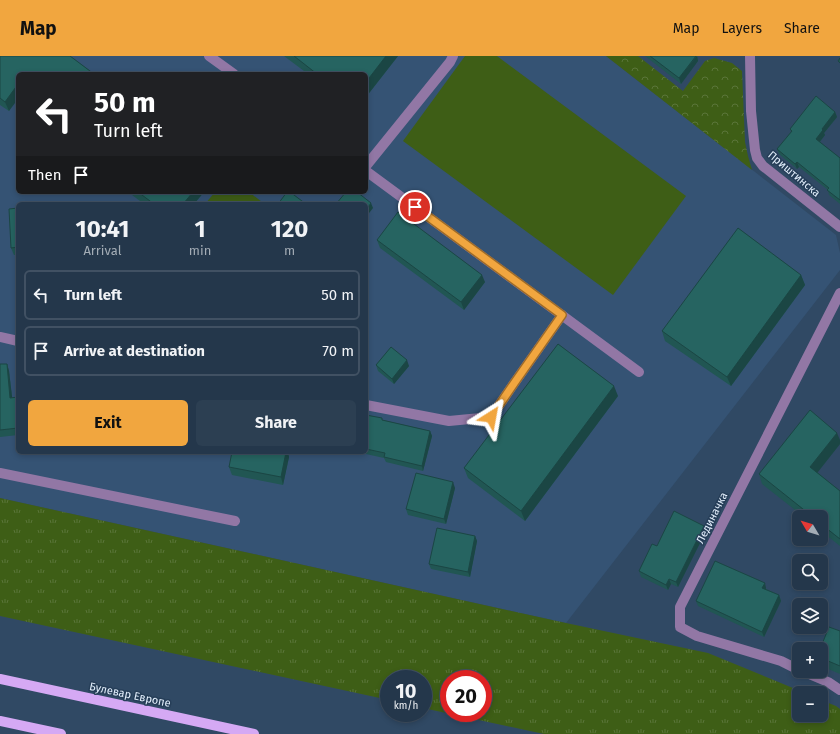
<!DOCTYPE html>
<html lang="en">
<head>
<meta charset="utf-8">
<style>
  :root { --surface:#24374b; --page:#2c3f52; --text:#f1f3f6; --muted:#a3acb5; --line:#415163; --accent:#f1a63f }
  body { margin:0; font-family:"Fira Sans",sans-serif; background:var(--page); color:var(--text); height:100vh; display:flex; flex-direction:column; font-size:15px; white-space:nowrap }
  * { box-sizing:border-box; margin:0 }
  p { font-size:13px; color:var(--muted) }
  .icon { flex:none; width:22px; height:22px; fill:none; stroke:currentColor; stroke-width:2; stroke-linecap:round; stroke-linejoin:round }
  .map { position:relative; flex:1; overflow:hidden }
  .sheet { position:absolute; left:16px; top:146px; width:352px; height:252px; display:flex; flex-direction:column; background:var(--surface); border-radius:6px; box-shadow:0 2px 6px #0003,0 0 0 1px var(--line) }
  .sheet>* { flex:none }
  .guide { position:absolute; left:16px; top:16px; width:352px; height:122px; border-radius:6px; box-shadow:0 2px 6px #0003,0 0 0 1px var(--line); background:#202124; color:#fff; overflow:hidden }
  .needle { width:26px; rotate:308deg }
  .buttons { position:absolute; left:792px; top:454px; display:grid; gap:8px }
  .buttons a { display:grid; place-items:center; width:36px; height:36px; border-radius:6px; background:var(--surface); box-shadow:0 2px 6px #0003,0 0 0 1px var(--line); font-size:20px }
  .speed { position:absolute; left:380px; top:614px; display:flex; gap:8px; font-size:20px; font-weight:700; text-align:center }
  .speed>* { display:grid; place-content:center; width:52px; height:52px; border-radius:50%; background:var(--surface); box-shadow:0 2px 6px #0003,0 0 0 1px var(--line); line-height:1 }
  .speed small { font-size:10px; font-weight:400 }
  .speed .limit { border:6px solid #d22; background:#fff; color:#111 }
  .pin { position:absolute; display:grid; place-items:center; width:34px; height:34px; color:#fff; margin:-17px; border:2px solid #fff; border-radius:50%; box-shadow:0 1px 4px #0007 }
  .me { position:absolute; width:44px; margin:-22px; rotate:34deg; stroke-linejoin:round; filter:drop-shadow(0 0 3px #0008) }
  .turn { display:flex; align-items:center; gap:14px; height:84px; padding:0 12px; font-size:18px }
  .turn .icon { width:52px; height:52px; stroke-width:2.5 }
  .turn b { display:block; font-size:28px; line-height:34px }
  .then { display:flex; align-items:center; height:38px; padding:0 12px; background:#0003; gap:8px; font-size:15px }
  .eta { display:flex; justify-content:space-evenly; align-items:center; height:68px; text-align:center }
  .eta b { font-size:24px; font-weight:700; line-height:28px }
  .button { display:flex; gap:8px; margin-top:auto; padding:8px 12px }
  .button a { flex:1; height:46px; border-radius:6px; background:var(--accent); color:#111; font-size:16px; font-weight:700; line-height:46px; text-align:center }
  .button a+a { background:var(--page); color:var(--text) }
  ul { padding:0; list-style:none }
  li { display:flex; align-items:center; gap:12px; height:50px; margin:0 8px 6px; padding:0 4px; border:2px solid var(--line); border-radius:6px }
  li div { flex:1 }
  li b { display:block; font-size:15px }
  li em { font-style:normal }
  header { display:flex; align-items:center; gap:24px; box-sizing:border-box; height:56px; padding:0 20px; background:var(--accent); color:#111 }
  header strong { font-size:19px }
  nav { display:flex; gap:22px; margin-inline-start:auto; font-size:14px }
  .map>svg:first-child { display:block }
  .built { fill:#355374; fill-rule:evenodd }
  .grass { fill:url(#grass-tufts); fill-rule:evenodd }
  .forest { fill:url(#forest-crowns) }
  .garden { fill:#3e5e16 }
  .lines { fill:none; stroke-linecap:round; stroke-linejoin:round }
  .minor { stroke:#9277a5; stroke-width:10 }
  .major { stroke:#d5a9f4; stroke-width:10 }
  .wall { fill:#215653 }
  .shaded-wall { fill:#1b4644 }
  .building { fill:#266461; stroke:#1b4644 }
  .route-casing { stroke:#9d6c29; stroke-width:10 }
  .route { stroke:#f1a63f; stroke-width:7 }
  .labels { text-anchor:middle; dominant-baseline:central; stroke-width:3; stroke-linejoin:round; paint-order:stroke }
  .street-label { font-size:11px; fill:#e3effc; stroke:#263e58 }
</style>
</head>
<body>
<header>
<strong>Map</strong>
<nav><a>Map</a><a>Layers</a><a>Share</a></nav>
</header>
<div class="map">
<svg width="840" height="678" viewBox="0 0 840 678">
  <defs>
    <pattern id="grass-tufts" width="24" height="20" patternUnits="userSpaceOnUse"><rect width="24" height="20" fill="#3e5e16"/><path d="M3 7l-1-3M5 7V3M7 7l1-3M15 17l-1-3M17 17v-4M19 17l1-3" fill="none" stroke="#5a7539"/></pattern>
    <pattern id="forest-crowns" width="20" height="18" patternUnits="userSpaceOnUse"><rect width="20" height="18" fill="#3e5e16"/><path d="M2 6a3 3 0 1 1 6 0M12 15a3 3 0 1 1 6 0" fill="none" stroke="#5a7539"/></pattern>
  </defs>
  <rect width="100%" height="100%" fill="#304964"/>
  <path class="built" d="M0,0H606L836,179L840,197V214L566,567L0,442ZM18,18H366V136H18ZM18,148H366V396H18Z"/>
  <path class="grass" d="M0,442L566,567L708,597L805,637H799V659H821V644L836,650L840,653V678H544L423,652V623H389V644L0,560ZM449,623H483V657H449Z"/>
  <polygon class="forest" points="606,0 638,0 683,35 705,5 714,2 732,7 742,15 745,86 748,100 752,114"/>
  <g class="garden">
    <polygon points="465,0 497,0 686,140 613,239 403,85"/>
    <polygon points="215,136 249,136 262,146 260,148 205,148"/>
  </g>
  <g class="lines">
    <g class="minor">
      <polyline points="209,0 234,18"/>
      <polyline points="750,0 751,55 755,94 757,102 763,110 840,171"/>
      <polyline points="366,110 450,6 453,0"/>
      <polyline points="366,115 639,316"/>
      <polyline points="0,281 18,285"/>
      <polyline points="366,349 449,365 491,361 515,326 562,259"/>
      <polyline points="0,417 235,465"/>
      <polyline points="799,614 781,605 697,580 680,571 680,551 840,237"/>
      <polyline points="802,615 828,626 840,634"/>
    </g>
    <g class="major">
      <polyline points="0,623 254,678"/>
      <polyline points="0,665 61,678"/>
    </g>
  </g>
  <g class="wall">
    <polygon points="0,0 73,2 94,18 18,18 9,55 0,49"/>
    <polygon points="284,0 398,0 366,41 366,18 308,18"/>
    <polygon points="645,0 697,0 698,5 681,28"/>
    <polygon points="835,56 837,61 824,77 825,79 820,86 840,102 840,148 829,139 828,134 799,111 797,113 779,98 777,93 791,76 790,73"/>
    <polygon points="128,136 204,136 194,148 144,148"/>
    <polygon points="18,152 18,199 14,199 11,192"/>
    <polygon points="377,184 485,226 464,254 380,192"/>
    <polygon points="801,219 805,229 731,330 665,285 662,275"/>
    <polygon points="0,308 7,308 9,315 12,342 18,341 18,379 0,381"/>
    <polygon points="376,309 409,310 394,328 378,315"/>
    <polygon points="618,340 525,465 468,422 464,412"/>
    <polygon points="366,359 383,364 430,375 432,380 423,415 386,406 384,402 357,396 366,396"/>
    <polygon points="840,384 840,388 817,416 840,435 840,490 821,475 821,461 804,461 762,428 759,418"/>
    <polygon points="289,401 283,429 232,419 229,411"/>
    <polygon points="455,432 446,468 408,459 406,453"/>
    <polygon points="704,470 706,475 678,531 671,528 668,534 641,521 639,515 657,490"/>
    <polygon points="475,480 477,485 470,521 431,513 429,508"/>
    <polygon points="766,532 766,533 779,539 781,545 764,581 698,550 696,545"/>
    <polygon points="840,575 840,618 821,610 821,593"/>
  </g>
  <g class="shaded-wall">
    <polygon points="386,0 398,0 366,41 366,26"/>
    <polygon points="697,0 698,5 681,28 679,22"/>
    <polygon points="18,28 18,43 9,55 5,46"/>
    <polygon points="835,56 837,61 824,77 825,79 818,88 816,83 822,73"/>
    <polygon points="797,106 799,111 797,113 795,108"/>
    <polygon points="193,136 204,136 194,148 183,148"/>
    <polygon points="371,147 373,152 366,161 366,154"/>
    <polygon points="482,219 485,226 464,254 461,246"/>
    <polygon points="801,219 805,229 731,330 727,321"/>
    <polygon points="407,304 409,310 394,328 392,323"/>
    <polygon points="7,308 9,315 13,349 10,342"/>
    <polygon points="614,330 618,340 525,465 521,455"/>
    <polygon points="430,375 432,380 423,415 422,410"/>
    <polygon points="837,377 840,384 840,388 814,421 810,411"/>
    <polygon points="286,396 288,396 289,401 283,429 281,421"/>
    <polygon points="453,426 455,432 446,468 444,463"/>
    <polygon points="704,470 706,475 678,531 676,526"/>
    <polygon points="475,480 477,485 470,521 468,516"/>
    <polygon points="669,523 671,528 668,534 666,529"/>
    <polygon points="765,527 766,532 764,537 762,532"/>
    <polygon points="779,539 781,545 764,581 762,576"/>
  </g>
  <g class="building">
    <polygon points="0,0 70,0 94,18 30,18 27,16 26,18 18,18 18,28 5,46 0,42"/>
    <polygon points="294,0 386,0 366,26 366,18 317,18"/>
    <polygon points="650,0 696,0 679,22"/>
    <polygon points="840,2 840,7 838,5"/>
    <polygon points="816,40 835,56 822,73 823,74 816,83 840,102 840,144 827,134 829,132 797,106 795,108 777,93 792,75 790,73"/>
    <polygon points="138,136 193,136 183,148 154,148"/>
    <polygon points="287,136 290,136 306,148 278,148"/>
    <polygon points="346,136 357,136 371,147 366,154 366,148 336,148"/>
    <polygon points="18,152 18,191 11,192 9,153"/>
    <polygon points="398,156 482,219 461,246 377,184"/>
    <polygon points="738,172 801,219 727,321 662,275"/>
    <polygon points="558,288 614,330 521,455 464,412"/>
    <polygon points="391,291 407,304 392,323 376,309"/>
    <polygon points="0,308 7,308 10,342 18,341 18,372 0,374"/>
    <polygon points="810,354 837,377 810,411 840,435 840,483 821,468 821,461 813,461 759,418"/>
    <polygon points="366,359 382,362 382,364 430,375 422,410 384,401 385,397 366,393"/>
    <polygon points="232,396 286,396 281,421 229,411"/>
    <polygon points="416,417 453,426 444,463 406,453"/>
    <polygon points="674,455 704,470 676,526 669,523 666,529 639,515 652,488 657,490"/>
    <polygon points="437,472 475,480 468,516 429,508"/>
    <polygon points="715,505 765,527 762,532 779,539 762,576 696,545"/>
    <polygon points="829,571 840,575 840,610 821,602 821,593 820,593"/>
  </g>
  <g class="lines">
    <g class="route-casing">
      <polyline id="route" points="415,151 562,259 515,326 491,361"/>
    </g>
    <use href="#route" class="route"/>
  </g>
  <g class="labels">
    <g class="street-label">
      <text transform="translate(794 118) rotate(40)">Приштинска</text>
      <text transform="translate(712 462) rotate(-63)">Лединачка</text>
      <text transform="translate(130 639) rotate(12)">Булевар Европе</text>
    </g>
  </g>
</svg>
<div class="buttons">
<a><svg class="needle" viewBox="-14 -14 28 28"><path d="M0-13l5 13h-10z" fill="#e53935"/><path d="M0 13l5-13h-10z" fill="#a3acb5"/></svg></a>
<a><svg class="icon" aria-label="search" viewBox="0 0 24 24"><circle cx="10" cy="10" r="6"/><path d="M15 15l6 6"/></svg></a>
<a><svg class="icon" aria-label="layers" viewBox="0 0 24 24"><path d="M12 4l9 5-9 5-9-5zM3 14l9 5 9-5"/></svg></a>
<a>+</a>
<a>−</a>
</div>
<div class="speed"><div>10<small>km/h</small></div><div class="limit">20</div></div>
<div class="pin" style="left:415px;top:151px;background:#d93025"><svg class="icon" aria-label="arrive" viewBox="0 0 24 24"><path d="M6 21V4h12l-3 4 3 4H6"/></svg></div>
<svg class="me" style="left:491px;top:361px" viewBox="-20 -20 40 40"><path d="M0-17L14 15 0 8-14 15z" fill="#f1a63f" stroke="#fff" stroke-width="4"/></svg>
<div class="guide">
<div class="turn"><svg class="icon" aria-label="left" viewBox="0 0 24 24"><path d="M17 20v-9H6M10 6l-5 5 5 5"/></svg><div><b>50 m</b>Turn left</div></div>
<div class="then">Then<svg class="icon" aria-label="arrive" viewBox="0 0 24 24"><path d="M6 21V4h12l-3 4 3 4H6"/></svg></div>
</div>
<section class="sheet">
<div class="eta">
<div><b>10:41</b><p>Arrival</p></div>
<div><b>1</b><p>min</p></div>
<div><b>120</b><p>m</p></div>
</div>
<ul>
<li><svg class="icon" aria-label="left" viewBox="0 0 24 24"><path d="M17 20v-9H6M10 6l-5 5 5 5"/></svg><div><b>Turn left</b></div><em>50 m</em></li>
<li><svg class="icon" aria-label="arrive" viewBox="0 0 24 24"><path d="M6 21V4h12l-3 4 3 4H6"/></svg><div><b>Arrive at destination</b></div><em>70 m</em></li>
</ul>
<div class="button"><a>Exit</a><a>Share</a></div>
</section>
</div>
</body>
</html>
